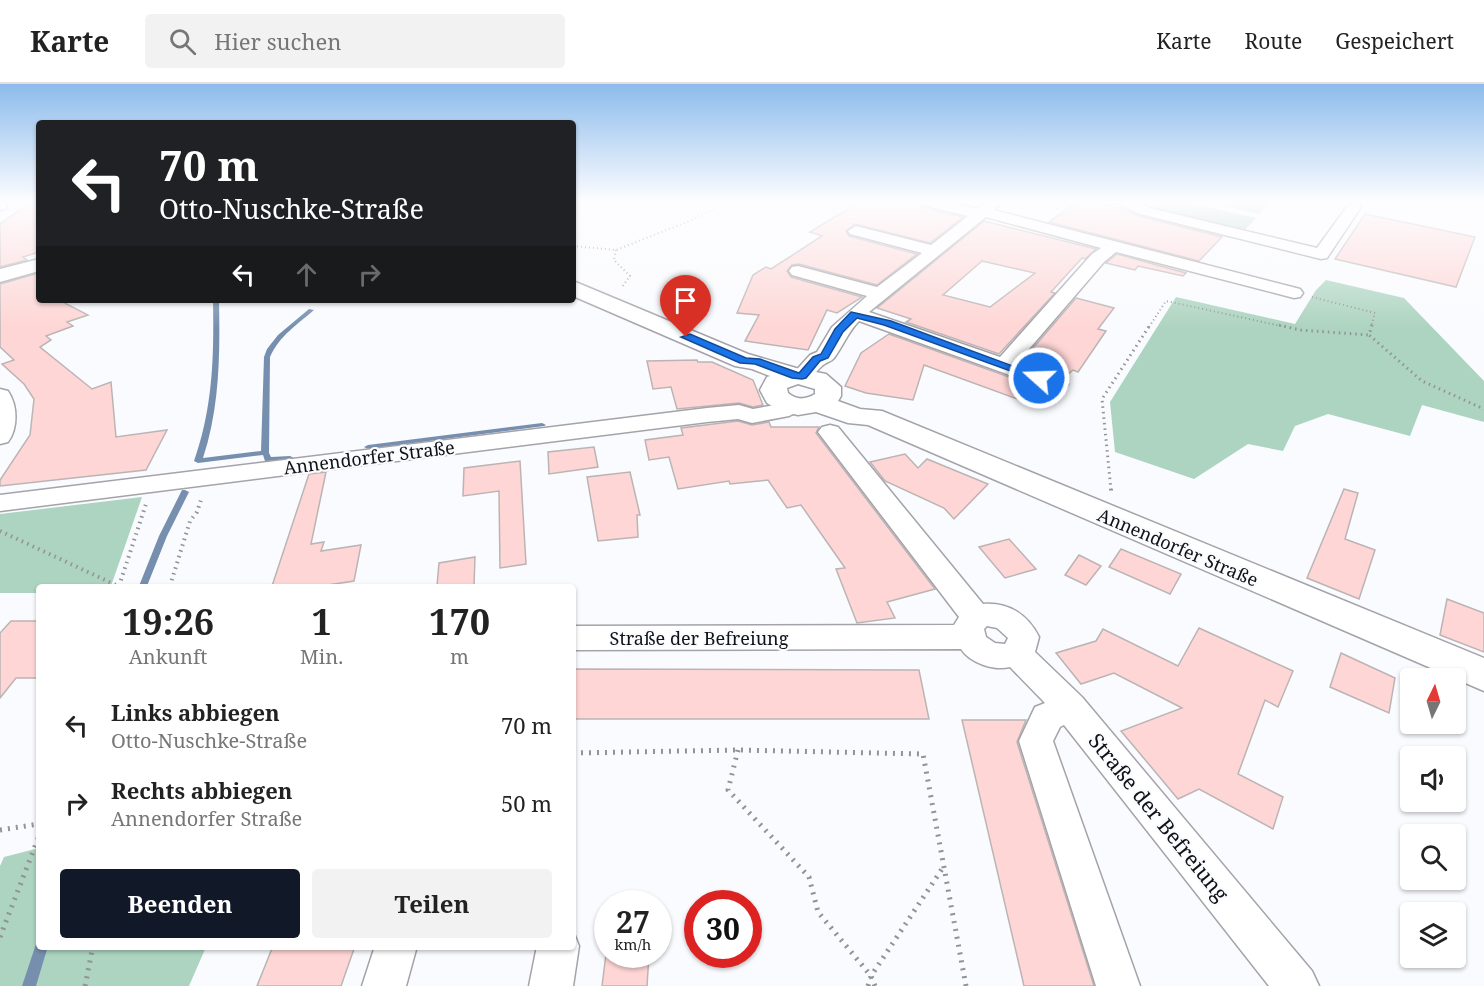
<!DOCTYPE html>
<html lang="de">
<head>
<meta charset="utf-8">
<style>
  :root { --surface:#fff; --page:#f2f2f2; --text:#222; --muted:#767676; --line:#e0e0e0; --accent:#111827 }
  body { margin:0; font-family:"Noto Serif",serif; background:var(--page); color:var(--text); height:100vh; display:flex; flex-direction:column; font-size:22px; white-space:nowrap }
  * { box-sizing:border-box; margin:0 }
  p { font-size:20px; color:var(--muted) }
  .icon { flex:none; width:33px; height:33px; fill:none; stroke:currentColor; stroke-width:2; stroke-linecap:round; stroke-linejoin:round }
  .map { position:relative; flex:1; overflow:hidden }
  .side { position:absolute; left:36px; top:500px; width:540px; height:366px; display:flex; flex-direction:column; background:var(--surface); border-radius:6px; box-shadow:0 2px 4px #0004 }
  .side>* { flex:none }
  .hud { position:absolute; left:36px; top:36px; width:540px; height:183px; border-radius:6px; box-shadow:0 2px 4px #0004; background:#202124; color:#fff; overflow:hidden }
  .needle { width:39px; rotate:5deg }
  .tools { position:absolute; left:1400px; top:584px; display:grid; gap:12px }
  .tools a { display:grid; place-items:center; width:66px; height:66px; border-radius:6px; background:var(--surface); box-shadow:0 2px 4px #0004; font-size:30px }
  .speed { position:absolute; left:594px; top:806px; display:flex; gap:12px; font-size:30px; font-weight:700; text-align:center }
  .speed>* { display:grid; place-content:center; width:78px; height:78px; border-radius:50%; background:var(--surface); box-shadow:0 2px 4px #0004; line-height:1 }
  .speed small { font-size:15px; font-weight:400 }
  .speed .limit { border:9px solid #d22; background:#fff; color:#111 }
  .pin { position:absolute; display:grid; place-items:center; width:51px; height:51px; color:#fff; margin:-62px -26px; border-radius:50% 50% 50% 0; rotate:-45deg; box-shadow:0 0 6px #0007 }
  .pin .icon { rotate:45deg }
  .me { position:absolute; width:66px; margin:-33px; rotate:290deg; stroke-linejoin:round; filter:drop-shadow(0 0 4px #0008) }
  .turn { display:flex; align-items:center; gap:21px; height:126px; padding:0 24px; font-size:27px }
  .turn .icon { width:78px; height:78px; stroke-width:2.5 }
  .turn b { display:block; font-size:42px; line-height:51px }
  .lanes { display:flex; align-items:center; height:57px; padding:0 24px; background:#0003; justify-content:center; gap:30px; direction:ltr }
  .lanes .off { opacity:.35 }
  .eta { display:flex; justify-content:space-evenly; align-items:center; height:102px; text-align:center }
  .eta b { font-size:36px; font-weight:700; line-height:42px }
  .action { display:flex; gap:12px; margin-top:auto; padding:12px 24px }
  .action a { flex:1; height:69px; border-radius:6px; background:var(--accent); color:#fff; font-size:24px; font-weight:700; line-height:69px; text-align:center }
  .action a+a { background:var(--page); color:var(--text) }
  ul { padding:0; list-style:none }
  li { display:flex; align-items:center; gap:18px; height:78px; padding:0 24px }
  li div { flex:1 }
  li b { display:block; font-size:22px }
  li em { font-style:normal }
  header { display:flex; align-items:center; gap:36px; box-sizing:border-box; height:84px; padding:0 30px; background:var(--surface); border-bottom:2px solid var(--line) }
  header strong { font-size:28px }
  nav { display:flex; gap:33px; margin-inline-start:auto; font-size:21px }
  .search { width:420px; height:54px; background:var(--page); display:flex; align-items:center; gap:15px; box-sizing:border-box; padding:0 21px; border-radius:6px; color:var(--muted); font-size:22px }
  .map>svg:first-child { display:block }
  .green { fill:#add4c0 }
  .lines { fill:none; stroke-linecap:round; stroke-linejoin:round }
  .stream { fill:#778faf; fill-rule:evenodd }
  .building { fill:#fed6d5; stroke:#bcb4b4; stroke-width:1.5; fill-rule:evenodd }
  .minor-casing { stroke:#a3a3a9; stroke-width:3 }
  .major-casing { stroke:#a3a3a9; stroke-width:3 }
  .path-far3 { stroke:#929395; stroke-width:2; stroke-dasharray:1 3; stroke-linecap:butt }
  .path-far2 { stroke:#929395; stroke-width:3; stroke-dasharray:1.5 4; stroke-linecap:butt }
  .path-far1 { stroke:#929395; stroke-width:4; stroke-dasharray:1.5 4.5; stroke-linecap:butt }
  .path { stroke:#929395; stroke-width:5; stroke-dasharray:2 6; stroke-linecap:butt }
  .minor { fill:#fff; fill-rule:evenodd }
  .major { fill:#fff; fill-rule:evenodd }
  .route { fill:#1a73e8; stroke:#114b97; stroke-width:1.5 }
  .labels { text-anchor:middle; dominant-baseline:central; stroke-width:4.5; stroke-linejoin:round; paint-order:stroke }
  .street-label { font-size:18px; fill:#101113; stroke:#fafbfe }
  .near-street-label { font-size:21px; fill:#101113; stroke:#fafbfe }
</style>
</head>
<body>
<header>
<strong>Karte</strong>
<div class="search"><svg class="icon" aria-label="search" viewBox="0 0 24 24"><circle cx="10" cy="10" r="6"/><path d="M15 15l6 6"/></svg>Hier suchen</div>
<nav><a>Karte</a><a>Route</a><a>Gespeichert</a></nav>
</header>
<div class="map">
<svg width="1484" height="902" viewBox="0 0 1484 902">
  <rect width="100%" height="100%" fill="#fafbfe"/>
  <g class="green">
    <polygon points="1161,118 1185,118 1256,134 1242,149 1150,127"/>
    <polygon points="1207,118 1271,118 1259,130"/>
    <polygon points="1326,196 1404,214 1484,297 1484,338 1422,321 1410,352 1328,330 1295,342 1283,367 1248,360 1194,395 1115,368 1110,318 1176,213 1295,240 1316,206"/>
    <polygon points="142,413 111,502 39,502 39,509 0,509 0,430"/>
    <polygon points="39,764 39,862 206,863 189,902 0,902 0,782 4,773"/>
  </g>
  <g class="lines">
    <g class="stream">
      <path d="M213,216H219C220,270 220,322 203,374L261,367L264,273L267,265L278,251L309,225L314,226C297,241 280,251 270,273L269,369L271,373L290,372L294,374L293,376L268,377H265L263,371L198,379L194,377C213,323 214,272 213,216Z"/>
      <polygon points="319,216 326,216 323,218"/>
      <polygon points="542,339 546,341 544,342 368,365 364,363 368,361"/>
      <polygon points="182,406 185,406 189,408 167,452 147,502 139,502 159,452"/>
      <polygon points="37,857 39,857 39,862 48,862 36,902 22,902"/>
    </g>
  </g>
  <g class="building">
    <polygon points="31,118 39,118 39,168 23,173 27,176 0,183 0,140"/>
    <polygon points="859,118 918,118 921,123 963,133 930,159 855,140 846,147 849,152 917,170 877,201 799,180 792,181 787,187 791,193 862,213 837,229 827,226 808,266 745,257 759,231 737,229 753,191 766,183 771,185 822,152 810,148"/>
    <polygon points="1077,118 1094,118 1126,126 1139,132 1222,153 1199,177 1049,138"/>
    <polygon points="1365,130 1475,153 1456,203 1335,175"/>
    <path d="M984,137L1096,165L1085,175L1082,174L1051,208L1055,209L999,270L906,238L911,235L877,224ZM982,177L1035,189L990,223L943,211Z"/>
    <polygon points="1117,170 1186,189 1183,192 1138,182 1135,186 1106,179"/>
    <polygon points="39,189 39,216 59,216 88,231 67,238 73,242 46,252 51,256 40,263 92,305 111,298 116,353 167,346 146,386 0,402 0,396 30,351 34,315 24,300 2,280 14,276 0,263 0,200"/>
    <polygon points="1076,214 1114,224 1098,245 1106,247 1078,288 1073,286 1065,293 1021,278"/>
    <polygon points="889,250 1048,307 1050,307 1034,321 924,281 913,316 866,309 845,302 861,269"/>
    <polygon points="697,276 698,278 712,278 753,296 763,321 753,323 739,319 677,325 671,303 653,305 647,277"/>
    <polygon points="738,337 752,341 769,338 771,343 819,343 816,349 935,505 887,518 895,534 857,539 836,485 845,484 801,421 787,424 768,396 730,400 729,397 678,405 669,373 649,376 645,356 683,351 681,344"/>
    <polygon points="594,363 598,383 549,390 548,368"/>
    <polygon points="905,370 918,384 927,375 988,400 954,435 944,424 885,397 870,378"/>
    <polygon points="520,377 526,480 500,484 499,407 463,412 464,384"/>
    <polygon points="326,388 311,460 324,458 321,467 361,461 354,497 321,502 272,502 309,390"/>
    <polygon points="630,388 640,431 637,431 638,453 598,457 587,393"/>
    <polygon points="1344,405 1358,409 1345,455 1375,466 1359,515 1307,494"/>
    <polygon points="1009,455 1036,485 1005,494 979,463"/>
    <polygon points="1121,465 1181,490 1170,510 1109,483"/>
    <polygon points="1079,471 1101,482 1086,501 1065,491"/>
    <polygon points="475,473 474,502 437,502 439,479"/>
    <polygon points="1447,515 1484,529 1484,568 1440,551"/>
    <polygon points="11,537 39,537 39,594 16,594 0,614 0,549"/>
    <polygon points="1199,544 1293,587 1278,623 1265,616 1238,690 1283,713 1273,745 1199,705 1178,715 1121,647 1182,624 1114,589 1081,600 1056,569 1096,557 1103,545 1178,582"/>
    <polygon points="1341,569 1395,594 1389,629 1330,603"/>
    <polygon points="573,585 919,586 929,635 573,635"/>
    <polygon points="962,636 1026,636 1017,658 1094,902 1024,902"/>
    <polygon points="273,862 355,862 341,902 257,902"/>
    <polygon points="606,870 649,870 647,902 602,902"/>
  </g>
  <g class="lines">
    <g class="minor-casing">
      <g id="minor">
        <polygon points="0,118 5,118 7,122 5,125 0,126"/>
        <path d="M920,118H948L977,125L986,118H1002L994,126L1300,205L1303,209L1300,213L1294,214L1116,168L1104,178L1017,279L1065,295L1068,300L1065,305L1057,306L1049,305L859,237C848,248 843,262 834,274C831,278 826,278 822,282C812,291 810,300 795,296L791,292L810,271L817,268L832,243L867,212L792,191L789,187L792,183L798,182L877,203L922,169L850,150L848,147L856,142L931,161L968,132L922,121ZM986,133L1101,164L1092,170L1000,273L869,228Z"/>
        <polygon points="1115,118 1136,118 1150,124 1317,164 1349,120 1359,120 1361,123 1327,174 1321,175 1140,130"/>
        <path d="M0,305L8,307C18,322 18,344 8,358L0,360Z"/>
        <polygon points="793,314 801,316 804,321 801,326 789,332 752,339 738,335 707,338 0,427 0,411 707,324 739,321 753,325 775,321"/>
        <path d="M830,341L838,343L983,520C1009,518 1028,531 1039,553L1035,568L1082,613L1312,887L1319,902H1269L1064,641L1060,643L1053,657L1140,902H1096L1019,657L1035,623L1045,619L1010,583C994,587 970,579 961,565L573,566V542L954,541L959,533L818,348L822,343ZM987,542L997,544L1008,554L1005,560L995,559L986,553L984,545Z"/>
        <polygon points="573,847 579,862 573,902 529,902 537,862 573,862"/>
        <polygon points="375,862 417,862 406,902 362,902"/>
      </g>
    </g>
    <g class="major-casing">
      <g id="major">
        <polygon points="39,175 39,187 0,198 0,185"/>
        <path d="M573,197L748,270L796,284L826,290L841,303V312L838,317L860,325L882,327L1484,574V607L868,341L848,339L816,328L798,331L780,327L767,319L760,306L767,293L770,292L752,285L735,282L573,212ZM798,300L815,305V310C805,316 796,316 788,309L787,304Z"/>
      </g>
    </g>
    <g class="path-far3">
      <polyline points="1054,127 1067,118"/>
      <polyline points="573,162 616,166 687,138 718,122 733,118"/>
      <polyline points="616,166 614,176 630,192 622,203"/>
      <polyline points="1312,213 1375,229 1371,243"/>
      <polyline points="1149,243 1166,217 1286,243"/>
    </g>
    <g class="path-far2">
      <polyline points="1279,241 1300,246 1369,251"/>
      <polyline points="1372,241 1369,251 1422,297 1484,325"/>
      <polyline points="1111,406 1102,315 1150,241"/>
    </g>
    <g class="path-far1">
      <polyline points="1111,405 1111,408"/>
      <polyline points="0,447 118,502"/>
      <polyline points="119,502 146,420"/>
      <polyline points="170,502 190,437 197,428 201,416"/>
    </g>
    <g class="path">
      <polyline points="738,666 728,706 809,793 818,828 871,892 875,902"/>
      <polyline points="573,669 738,666 923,670 966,902"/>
      <polyline points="0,746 39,740"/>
      <polyline points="0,853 39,752"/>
      <polyline points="85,902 93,862"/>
      <polyline points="868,902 871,892 944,782"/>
    </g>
    <use href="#minor" class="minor"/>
    <use href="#major" class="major"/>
  </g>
  <linearGradient id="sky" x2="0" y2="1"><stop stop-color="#8cbbec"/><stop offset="0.48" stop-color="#fdfdff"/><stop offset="1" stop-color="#fdfdff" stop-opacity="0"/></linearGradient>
  <rect width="1484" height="244" fill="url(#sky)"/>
  <polygon class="route" points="851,228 891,237 1045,294 1043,296 1035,296 884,241 857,234 843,248 828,274 820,277 806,294 802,295 792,294 755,280 740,279 681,253 690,250 746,274 760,275 799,289 813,273 821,270 835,245"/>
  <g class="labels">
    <g class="street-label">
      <text transform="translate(369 373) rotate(-7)">Annendorfer Straße</text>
      <text transform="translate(1178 463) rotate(23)">Annendorfer Straße</text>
      <text x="699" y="554">Straße der Befreiung</text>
    </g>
    <g class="near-street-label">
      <text transform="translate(1159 733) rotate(51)">Straße der Befreiung</text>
    </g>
  </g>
</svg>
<div class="tools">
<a><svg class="needle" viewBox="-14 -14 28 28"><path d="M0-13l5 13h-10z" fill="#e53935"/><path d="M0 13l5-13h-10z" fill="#767676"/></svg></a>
<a><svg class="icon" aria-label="sound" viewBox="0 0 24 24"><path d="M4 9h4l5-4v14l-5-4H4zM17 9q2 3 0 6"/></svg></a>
<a><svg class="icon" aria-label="search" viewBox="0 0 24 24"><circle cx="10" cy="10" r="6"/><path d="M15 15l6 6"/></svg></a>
<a><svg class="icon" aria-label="layers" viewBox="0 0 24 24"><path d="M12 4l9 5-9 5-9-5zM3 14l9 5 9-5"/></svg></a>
</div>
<div class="speed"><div>27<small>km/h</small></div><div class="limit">30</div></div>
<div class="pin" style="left:686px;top:253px;background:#d93025"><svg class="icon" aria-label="arrive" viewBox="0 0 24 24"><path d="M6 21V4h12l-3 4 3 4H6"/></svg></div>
<svg class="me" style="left:1039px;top:294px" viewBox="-20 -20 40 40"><circle r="17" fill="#1a73e8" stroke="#fff" stroke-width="3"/><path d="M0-11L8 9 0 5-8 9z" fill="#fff"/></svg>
<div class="hud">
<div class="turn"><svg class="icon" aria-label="left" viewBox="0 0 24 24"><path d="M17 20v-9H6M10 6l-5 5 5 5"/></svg><div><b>70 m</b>Otto-Nuschke-Straße</div></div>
<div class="lanes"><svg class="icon" aria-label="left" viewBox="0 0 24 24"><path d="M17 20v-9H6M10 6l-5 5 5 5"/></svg><svg class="icon off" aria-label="ahead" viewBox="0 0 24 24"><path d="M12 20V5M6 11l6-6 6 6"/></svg><svg class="icon off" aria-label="right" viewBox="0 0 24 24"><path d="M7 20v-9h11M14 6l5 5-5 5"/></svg></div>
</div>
<section class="side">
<div class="eta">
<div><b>19:26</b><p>Ankunft</p></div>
<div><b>1</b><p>Min.</p></div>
<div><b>170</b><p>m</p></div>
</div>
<ul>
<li><svg class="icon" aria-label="left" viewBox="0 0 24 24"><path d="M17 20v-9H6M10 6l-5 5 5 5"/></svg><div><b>Links abbiegen</b><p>Otto-Nuschke-Straße</p></div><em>70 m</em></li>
<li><svg class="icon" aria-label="right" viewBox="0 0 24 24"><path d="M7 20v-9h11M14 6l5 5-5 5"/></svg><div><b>Rechts abbiegen</b><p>Annendorfer Straße</p></div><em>50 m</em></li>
</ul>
<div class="action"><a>Beenden</a><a>Teilen</a></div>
</section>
</div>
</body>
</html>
